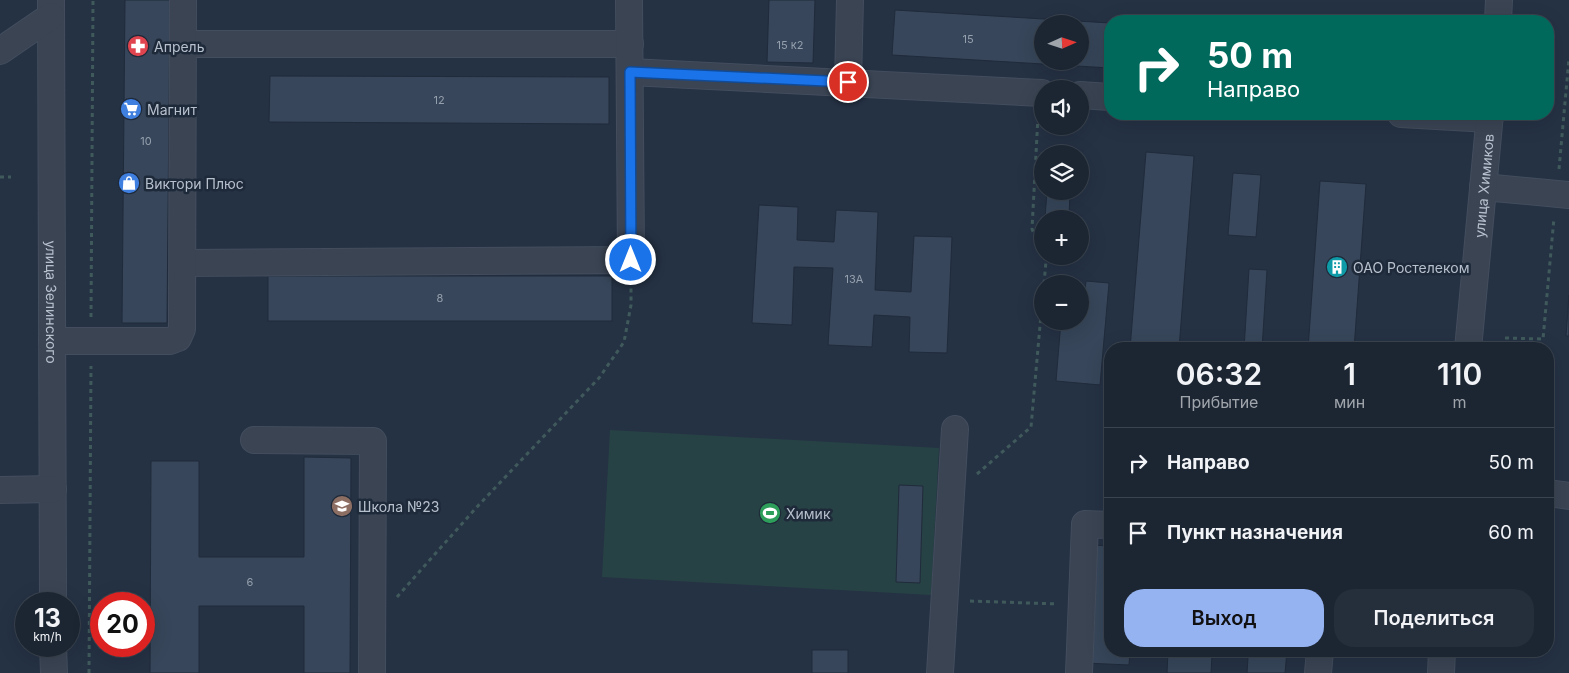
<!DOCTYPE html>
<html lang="ru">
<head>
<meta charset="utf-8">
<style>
  :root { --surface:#1c2633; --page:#252e3b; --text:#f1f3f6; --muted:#a0a5ac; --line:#3a434e; --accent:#95b2f1 }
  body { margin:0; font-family:Inter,sans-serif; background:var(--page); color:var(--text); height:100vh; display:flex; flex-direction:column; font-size:19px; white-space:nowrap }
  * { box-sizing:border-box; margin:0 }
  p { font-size:16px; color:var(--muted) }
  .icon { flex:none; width:28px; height:28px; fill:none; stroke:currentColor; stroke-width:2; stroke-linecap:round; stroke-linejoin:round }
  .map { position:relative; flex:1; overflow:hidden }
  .sheet { position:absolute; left:1104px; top:342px; width:450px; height:315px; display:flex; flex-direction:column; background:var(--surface); border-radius:20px; box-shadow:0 5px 20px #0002,0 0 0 1px var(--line) }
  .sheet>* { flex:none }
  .top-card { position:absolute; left:1104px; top:15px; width:450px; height:105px; border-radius:20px; box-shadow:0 5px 20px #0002,0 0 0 1px var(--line); background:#00695c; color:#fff; overflow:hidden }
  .needle { width:32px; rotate:87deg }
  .buttons { position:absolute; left:1034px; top:15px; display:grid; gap:10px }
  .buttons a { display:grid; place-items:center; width:55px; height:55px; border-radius:50%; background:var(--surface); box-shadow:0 5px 20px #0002,0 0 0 1px var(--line); font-size:25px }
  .speed { position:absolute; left:15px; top:592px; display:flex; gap:10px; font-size:25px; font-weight:700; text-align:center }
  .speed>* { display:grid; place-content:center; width:65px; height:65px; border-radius:50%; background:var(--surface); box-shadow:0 5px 20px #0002,0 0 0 1px var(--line); line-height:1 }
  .speed small { font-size:12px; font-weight:400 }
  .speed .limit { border:8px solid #d22; background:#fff; color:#111 }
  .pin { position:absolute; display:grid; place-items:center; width:42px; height:42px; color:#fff; margin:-21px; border:2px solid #fff; border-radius:50%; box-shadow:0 1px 5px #0007 }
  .me { position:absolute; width:55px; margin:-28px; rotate:0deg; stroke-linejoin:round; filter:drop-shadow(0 0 4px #0008) }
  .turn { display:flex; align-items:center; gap:18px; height:105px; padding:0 20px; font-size:22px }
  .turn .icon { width:65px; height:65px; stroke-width:2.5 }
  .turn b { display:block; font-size:35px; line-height:42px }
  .eta { display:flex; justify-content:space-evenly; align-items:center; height:85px; text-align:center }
  .eta b { font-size:30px; font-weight:600; line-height:35px }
  .button { display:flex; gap:10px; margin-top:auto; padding:10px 20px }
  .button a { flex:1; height:58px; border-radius:20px; background:var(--accent); color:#111; font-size:20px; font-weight:600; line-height:58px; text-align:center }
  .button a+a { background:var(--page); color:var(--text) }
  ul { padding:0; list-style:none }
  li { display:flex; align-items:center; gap:15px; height:70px; padding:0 20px; border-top:1px solid var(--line) }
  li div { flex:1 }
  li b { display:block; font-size:19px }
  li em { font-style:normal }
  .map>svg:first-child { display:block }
  .green { fill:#274245 }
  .building { fill:#37465a; stroke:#202b3b; fill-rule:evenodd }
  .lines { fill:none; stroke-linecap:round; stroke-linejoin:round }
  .minor-casing { stroke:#434d5d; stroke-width:28 }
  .path { stroke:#405a5c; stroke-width:3; stroke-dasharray:4 4; stroke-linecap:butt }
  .minor { stroke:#3a4453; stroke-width:26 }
  .route-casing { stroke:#114b97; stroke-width:12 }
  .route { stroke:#1a73e8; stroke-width:9 }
  .labels { text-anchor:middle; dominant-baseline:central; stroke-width:5; stroke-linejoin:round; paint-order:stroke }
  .number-label { font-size:11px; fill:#95a0ae }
  .poi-label { font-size:14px; fill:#b7c0cd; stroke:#1e2939; text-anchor:start }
  .street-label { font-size:14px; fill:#b7c0cd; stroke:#1e2939 }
</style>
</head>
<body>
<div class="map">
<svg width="1569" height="673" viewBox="0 0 1569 673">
  <rect width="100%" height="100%" fill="#253244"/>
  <polygon class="green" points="610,430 939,448 931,595 602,577"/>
  <g class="building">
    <polygon points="125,0 170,0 167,323 122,323"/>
    <polygon points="769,0 815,0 813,63 767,62"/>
    <path d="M895,10L1110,23V68L892,55ZM1042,24H1080V61H1042Z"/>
    <polygon points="270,76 609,77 609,124 269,122"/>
    <polygon points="1146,152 1194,156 1179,349 1130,349"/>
    <polygon points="1233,173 1261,175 1256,237 1228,235"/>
    <polygon points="1320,181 1366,184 1354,349 1308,349"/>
    <polygon points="1047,191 1070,191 1069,219 1045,218"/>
    <polygon points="759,205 798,207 797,240 834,242 836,210 878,212 875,290 911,292 914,236 952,237 947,353 909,352 910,317 874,315 872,347 828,345 833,268 794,267 792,325 752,323"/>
    <polygon points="1249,269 1267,270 1262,349 1244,349"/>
    <rect x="268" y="276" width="344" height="45"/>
    <polygon points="1086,281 1109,283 1100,385 1056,381 1061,321 1080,321 1080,300 1084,300"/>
    <polygon points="1569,295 1569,336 1566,336"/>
    <polygon points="304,457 351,458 350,673 304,673 304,606 199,606 199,673 150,673 151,461 199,461 199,557 304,557"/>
    <polygon points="899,485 923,486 920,583 896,582"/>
    <polygon points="1092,545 1110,546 1110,651 1130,651 1129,665 1085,663"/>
    <rect x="812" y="650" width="36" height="23"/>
    <polygon points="1168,651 1287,651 1285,673 1247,673 1248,657 1212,655 1211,673 1167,673"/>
  </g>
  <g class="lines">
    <g class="minor-casing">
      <g id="minor">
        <path id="s1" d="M51,0L53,604"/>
        <polyline points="1498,21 1499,0"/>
        <polyline points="183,44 630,44"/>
        <polyline points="0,51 51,16"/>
        <polyline points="630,72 1042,93"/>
        <polyline points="848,82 850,0"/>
        <polyline points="1080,95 1110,97"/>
        <polyline points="1401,114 1489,119"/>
        <polyline points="1483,187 1569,195"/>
        <polyline points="183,263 631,260 629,0"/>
        <polyline points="52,341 170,341 178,338 182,329 183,0"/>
        <path id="s2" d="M1468,349L1490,114"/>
        <polyline points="254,440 373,441 372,673"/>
        <polyline points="0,490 53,489"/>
        <polyline points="1548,493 1569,496"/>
        <polyline points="53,646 54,673"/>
        <polyline points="940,673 955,429"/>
        <polyline points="1079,673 1085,524 1110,525"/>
        <polyline points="1318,673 1320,651"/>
        <polyline points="1441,673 1442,651"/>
      </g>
    </g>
    <g class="path">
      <polyline points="1038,116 1032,229 1042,253"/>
      <polyline points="1559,169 1569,58"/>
      <polyline points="0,177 11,177"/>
      <polyline points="1044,256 1046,261 1044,284"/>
      <polyline points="91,317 93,0"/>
      <polyline points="1505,338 1543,339 1554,218"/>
      <polyline points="977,474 1031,427 1042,303"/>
      <polyline points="397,597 475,509 599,378 624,342 631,305 631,283"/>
      <polyline points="970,601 1058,604"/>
      <polyline points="89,673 91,366"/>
    </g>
    <use href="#minor" class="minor"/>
  </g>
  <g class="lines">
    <g class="route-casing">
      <polyline id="route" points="631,260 630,72 848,82"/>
    </g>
    <use href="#route" class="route"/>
  </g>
  <defs>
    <g id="pharmacy-disc" transform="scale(1.125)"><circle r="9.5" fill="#e0444e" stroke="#1e2939"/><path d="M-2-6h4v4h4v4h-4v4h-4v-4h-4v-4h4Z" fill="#fff"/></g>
    <g id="supermarket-disc" transform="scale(1.125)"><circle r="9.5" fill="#3f7fe0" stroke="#1e2939"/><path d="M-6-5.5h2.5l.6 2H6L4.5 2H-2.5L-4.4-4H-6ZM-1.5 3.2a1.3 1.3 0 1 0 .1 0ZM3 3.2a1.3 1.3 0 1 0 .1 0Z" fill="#fff"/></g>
    <g id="shop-disc" transform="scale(1.125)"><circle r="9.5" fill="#3f7fe0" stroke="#1e2939"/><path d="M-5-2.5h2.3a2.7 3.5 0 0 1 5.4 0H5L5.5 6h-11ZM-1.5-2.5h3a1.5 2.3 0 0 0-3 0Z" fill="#fff"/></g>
    <g id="building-disc" transform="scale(1.125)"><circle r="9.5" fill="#0f9aa8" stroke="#1e2939"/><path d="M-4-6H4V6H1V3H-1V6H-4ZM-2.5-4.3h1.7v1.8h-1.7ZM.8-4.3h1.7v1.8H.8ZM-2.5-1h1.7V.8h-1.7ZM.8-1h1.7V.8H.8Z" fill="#fff"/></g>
    <g id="school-disc" transform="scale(1.125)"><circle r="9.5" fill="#8d6e63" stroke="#1e2939"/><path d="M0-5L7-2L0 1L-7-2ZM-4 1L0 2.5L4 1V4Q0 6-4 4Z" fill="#fff"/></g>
    <g id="stadium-disc" transform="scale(1.125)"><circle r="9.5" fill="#2e9e5b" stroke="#1e2939"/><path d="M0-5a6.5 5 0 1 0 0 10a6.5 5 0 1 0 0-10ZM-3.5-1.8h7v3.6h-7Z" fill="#fff"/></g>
  </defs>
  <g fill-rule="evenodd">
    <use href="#pharmacy-disc" x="138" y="46"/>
    <use href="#supermarket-disc" x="131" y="109"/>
    <use href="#shop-disc" x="129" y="183"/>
    <use href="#building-disc" x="1337" y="267"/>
    <use href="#school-disc" x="342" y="506"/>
    <use href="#stadium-disc" x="770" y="513"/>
  </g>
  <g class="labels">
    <g class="number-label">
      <text x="968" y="39">15</text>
      <text x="790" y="45">15 к2</text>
      <text x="439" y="100">12</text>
      <text x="146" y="141">10</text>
      <text x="854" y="279">13А</text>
      <text x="440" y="298">8</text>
      <text x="250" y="582">6</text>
    </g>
    <g class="poi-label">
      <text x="154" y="46">Апрель</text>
      <text x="147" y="109">Магнит</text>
      <text x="145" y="183">Виктори Плюс</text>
      <text x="1353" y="267">ОАО Ростелеком</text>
      <text x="358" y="506">Школа №23</text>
      <text x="786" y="513">Химик</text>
    </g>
    <g class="street-label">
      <text stroke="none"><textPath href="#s2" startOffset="164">улица Химиков</textPath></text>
      <text stroke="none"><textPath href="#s1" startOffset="302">улица Зелинского</textPath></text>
    </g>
  </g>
</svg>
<div class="buttons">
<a><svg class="needle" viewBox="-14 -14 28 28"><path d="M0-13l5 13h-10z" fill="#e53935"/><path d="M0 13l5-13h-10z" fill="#a0a5ac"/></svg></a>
<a><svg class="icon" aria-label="sound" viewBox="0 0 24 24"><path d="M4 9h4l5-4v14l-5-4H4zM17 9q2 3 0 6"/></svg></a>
<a><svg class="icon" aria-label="layers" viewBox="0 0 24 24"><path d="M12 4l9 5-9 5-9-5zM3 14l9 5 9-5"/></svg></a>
<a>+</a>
<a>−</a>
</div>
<div class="speed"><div>13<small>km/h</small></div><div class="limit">20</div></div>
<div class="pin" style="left:848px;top:82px;background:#d93025"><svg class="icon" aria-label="arrive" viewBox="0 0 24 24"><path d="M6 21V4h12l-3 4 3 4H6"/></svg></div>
<svg class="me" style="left:631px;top:260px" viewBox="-20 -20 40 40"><circle r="17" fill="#1a73e8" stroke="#fff" stroke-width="3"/><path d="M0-11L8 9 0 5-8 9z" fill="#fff"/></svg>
<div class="top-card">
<div class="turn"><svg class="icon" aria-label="right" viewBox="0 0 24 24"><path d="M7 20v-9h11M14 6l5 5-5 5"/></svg><div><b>50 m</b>Направо</div></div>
</div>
<section class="sheet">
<div class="eta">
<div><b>06:32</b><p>Прибытие</p></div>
<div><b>1</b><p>мин</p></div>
<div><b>110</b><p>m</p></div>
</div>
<ul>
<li><svg class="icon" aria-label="right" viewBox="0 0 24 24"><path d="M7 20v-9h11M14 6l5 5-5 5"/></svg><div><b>Направо</b></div><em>50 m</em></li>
<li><svg class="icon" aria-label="arrive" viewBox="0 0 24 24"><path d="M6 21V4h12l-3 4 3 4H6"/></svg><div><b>Пункт назначения</b></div><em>60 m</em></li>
</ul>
<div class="button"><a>Выход</a><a>Поделиться</a></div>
</section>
</div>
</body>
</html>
